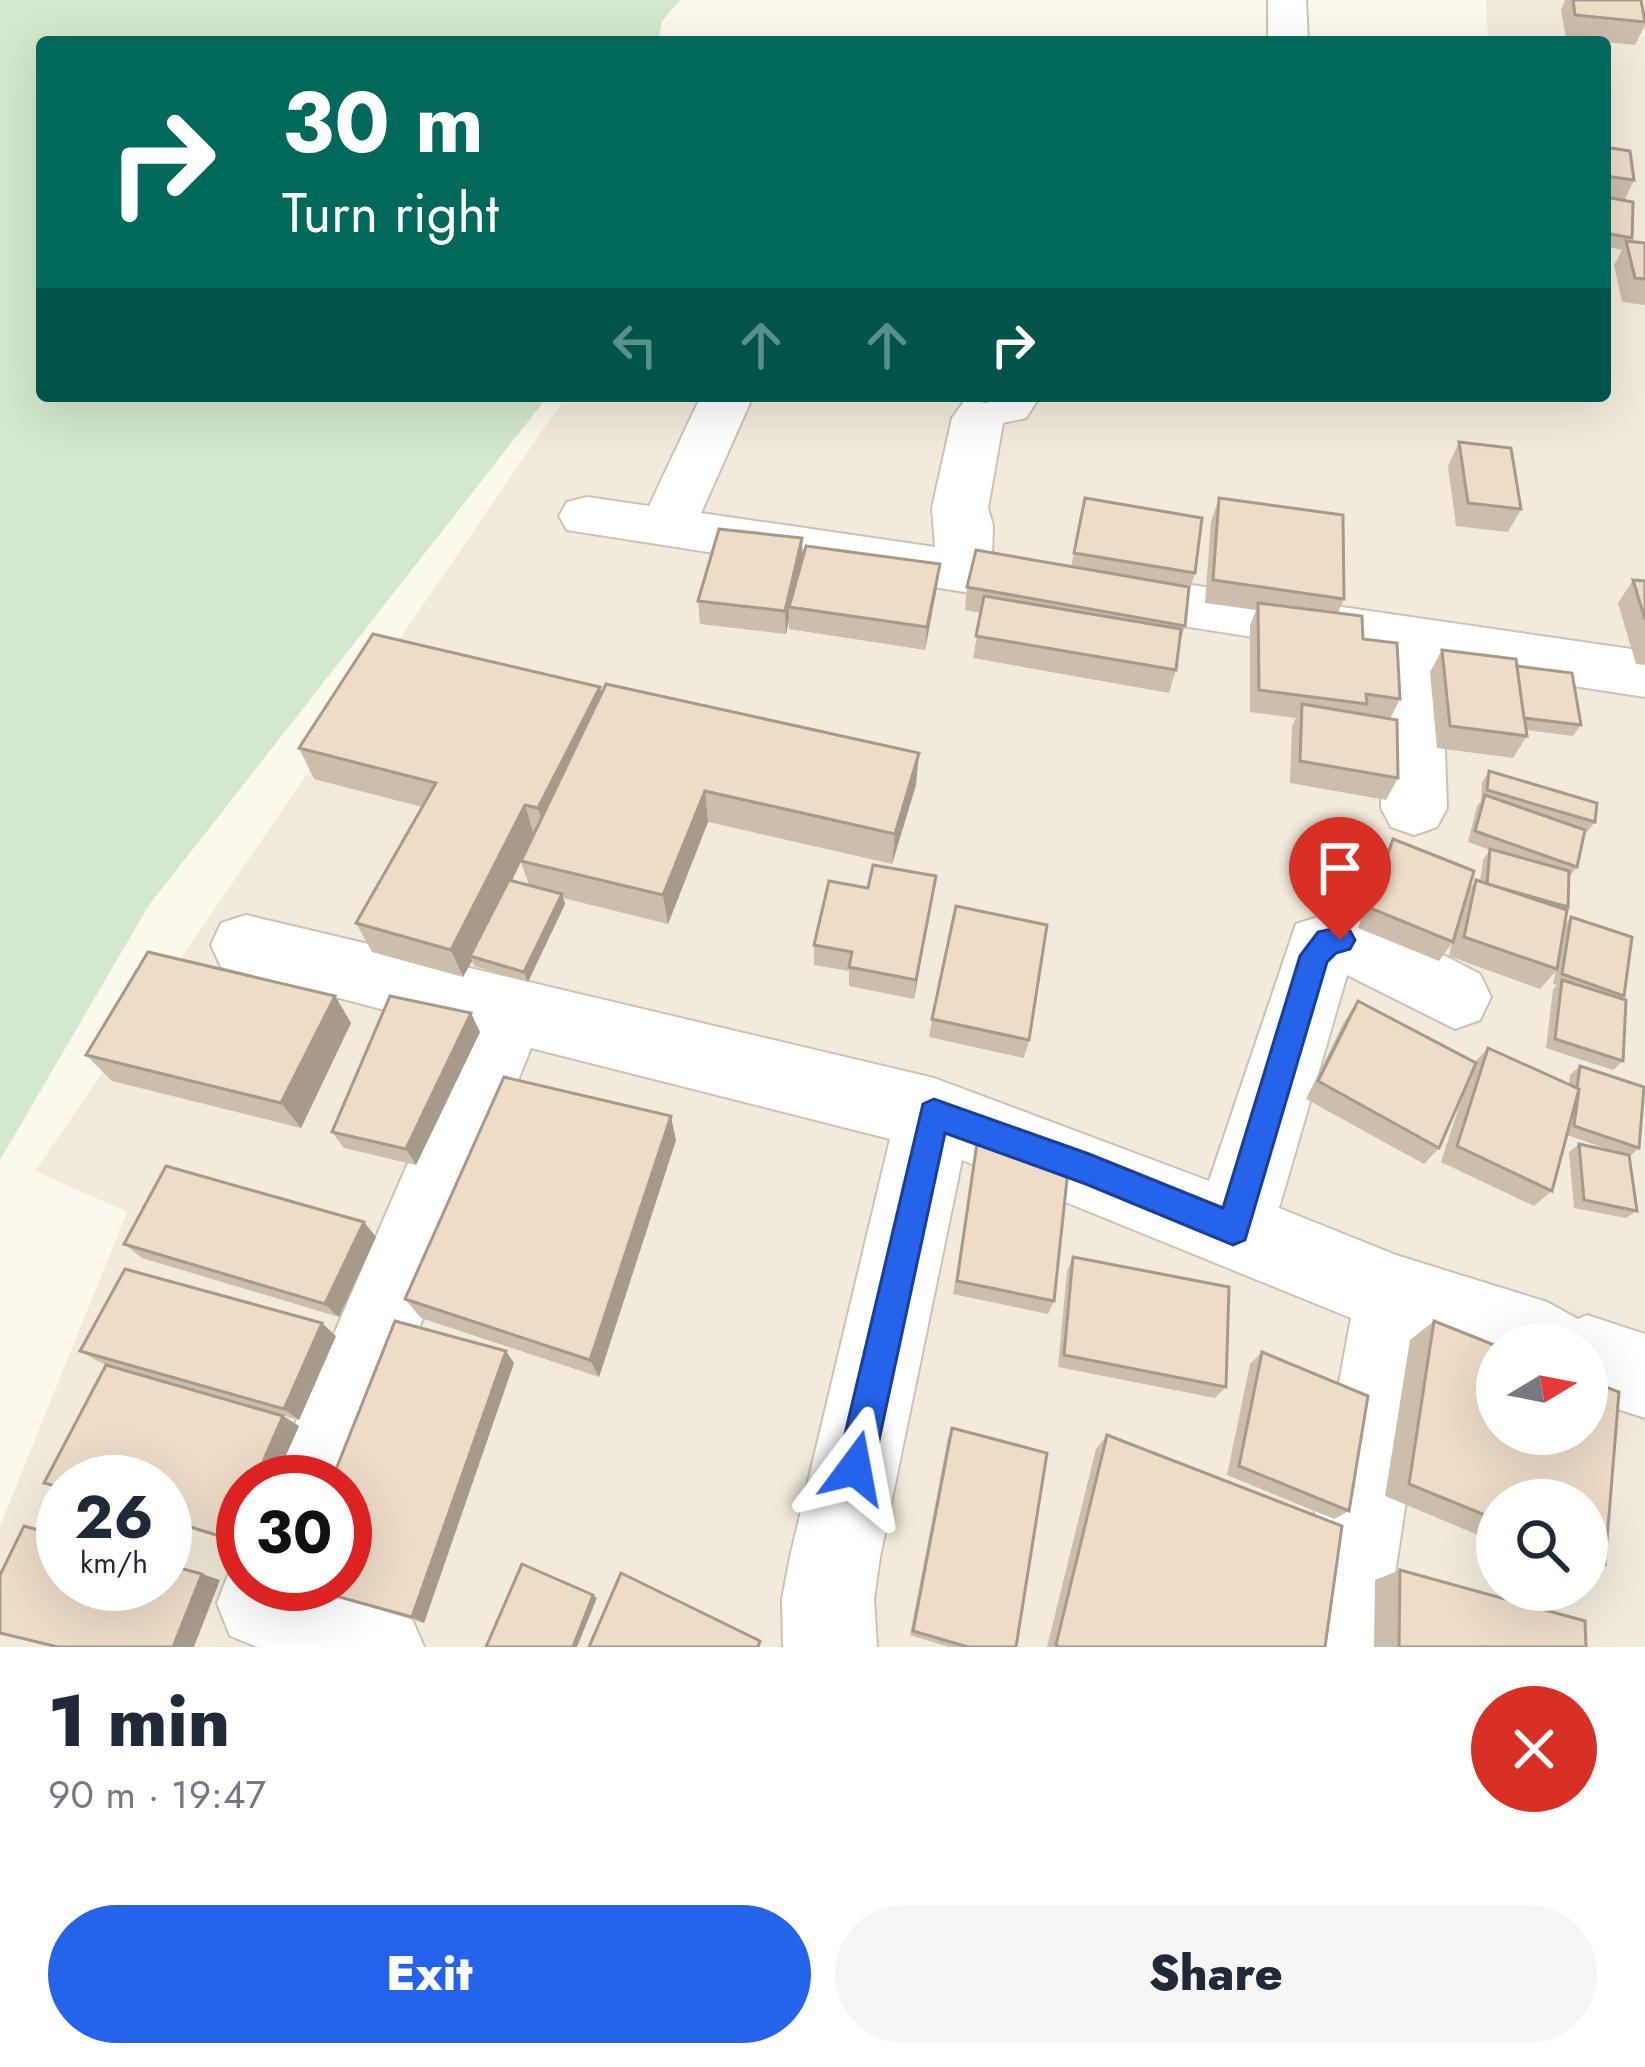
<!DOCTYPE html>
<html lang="en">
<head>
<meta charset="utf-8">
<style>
  :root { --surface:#fff; --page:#f6f6f7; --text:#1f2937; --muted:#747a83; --accent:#2563eb }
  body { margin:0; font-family:Jost,sans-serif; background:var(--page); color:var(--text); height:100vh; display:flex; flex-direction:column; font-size:45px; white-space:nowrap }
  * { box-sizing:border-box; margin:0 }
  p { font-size:39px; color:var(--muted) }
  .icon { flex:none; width:66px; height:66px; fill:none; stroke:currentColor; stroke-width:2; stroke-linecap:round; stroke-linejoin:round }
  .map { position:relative; height:1647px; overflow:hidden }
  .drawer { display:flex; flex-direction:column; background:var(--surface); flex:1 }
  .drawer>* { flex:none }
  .guide { position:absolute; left:36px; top:36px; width:1575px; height:366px; border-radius:12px; box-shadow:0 12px 48px #0002; background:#00695c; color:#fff; overflow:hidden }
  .needle { width:78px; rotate:80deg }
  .controls { position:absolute; left:1476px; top:1323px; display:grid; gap:24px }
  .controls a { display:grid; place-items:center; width:132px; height:132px; border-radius:50%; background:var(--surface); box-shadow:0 12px 48px #0002; font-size:60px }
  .speed { position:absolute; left:36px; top:1455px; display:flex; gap:24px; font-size:60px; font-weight:700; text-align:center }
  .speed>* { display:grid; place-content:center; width:156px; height:156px; border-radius:50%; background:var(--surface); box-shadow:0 12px 48px #0002; line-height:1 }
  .speed small { font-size:30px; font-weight:400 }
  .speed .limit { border:18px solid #d22; background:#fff; color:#111 }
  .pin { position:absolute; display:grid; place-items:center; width:102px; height:102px; color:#fff; margin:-123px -51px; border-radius:50% 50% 50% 0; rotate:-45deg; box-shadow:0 0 12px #0007 }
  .pin .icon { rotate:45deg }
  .me { position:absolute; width:132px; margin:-66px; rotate:13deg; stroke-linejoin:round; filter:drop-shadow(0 0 9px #0008) }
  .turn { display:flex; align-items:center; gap:42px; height:252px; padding:0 48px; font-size:54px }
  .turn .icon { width:156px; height:156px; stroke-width:2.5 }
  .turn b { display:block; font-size:84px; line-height:102px }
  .lanes { display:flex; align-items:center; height:114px; padding:0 48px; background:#0003; justify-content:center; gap:60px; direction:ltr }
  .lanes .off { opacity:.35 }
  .round { display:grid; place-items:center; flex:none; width:126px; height:126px; border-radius:63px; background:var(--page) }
  .overview { display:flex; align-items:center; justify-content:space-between; height:204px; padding:0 48px }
  h1 { font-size:72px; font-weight:800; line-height:90px }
  .cta { display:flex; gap:24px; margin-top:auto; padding:24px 48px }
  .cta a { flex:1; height:138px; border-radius:72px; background:var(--accent); color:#fff; font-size:48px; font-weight:800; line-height:138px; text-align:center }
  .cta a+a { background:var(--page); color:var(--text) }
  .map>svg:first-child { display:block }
  .residential { fill:#f2ebdc; fill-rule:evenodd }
  .green { fill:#d3e8cc }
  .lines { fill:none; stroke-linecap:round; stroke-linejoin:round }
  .minor-casing { stroke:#cdc2b3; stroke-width:4 }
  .minor { fill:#fff; fill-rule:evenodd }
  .wall { fill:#cdbdab; fill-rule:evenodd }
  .shaded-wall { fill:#a79a8b }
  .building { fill:#eedcc7; stroke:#a79a8b; stroke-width:3 }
  .route { fill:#2563eb; stroke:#184099; stroke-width:3 }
</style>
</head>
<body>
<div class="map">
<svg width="1645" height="1647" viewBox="0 0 1645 1647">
  <rect width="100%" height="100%" fill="#fbf8ed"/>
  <path class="residential" d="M1486,0H1645V1647H0V1526L127,1212L35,1171L566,396H1605V42H1488ZM1497,1344H1587V1434H1497ZM63,1482H165V1584H63ZM243,1482H345V1584H243ZM1497,1500H1587V1590H1497Z"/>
  <polygon class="green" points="0,0 680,0 662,21 658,42 42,42 42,396 548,396 149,905 0,1160"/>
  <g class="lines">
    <g class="minor-casing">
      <g id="minor">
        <polygon points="1268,0 1306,0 1308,42 1268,42"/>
        <polygon points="701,396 753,396 701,513 935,547 932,508 952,418 968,396 1040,396 1026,418 1003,423 988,508 993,525 992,556 1645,651 1645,697 1442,666 1447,808 1437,827 1414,835 1391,827 1381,808 1381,657 567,530 559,516 567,502 587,497 649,506"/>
        <polygon points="1340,910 1379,922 1480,974 1491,997 1480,1020 1455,1029 1347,975 1279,1208 1396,1255 1547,1302 1578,1319 1587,1315 1645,1334 1645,1418 1587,1399 1587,1344 1497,1344 1497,1370 1429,1348 1384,1647 1290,1647 1351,1318 962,1160 880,1557 874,1599 877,1647 783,1647 782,1599 790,1557 890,1139 531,1048 345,1513 345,1482 270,1482 465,1031 221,967 211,945 221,923 246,915 934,1078 1209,1181 1296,924"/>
        <polygon points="243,1565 243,1584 334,1584 410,1614 424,1647 258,1647 230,1636 217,1603 230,1570"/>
      </g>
    </g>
    <use href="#minor" class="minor"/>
  </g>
  <g class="wall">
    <polygon points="1565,0 1641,0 1645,25 1635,45 1566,38 1561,10"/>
    <polygon points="1605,147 1634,180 1624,201 1632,238 1630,242 1645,243 1645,305 1622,302 1614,265 1622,250 1605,246"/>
    <polygon points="920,396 989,396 988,403"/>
    <polygon points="1459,442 1521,509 1508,532 1456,526 1448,466"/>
    <polygon points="1085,498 1195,573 1188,595 1185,626 1179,645 1176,670 1169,693 973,658 981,613 965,610 967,587 1071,567"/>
    <polygon points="1219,498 1344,599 1338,613 1363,639 1400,699 1390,719 1398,778 1386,800 1290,783 1292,726 1296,718 1250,712 1250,626 1256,610 1205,603 1211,521"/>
    <polygon points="803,558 940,564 937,587 925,650 789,629 789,620 786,634 700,624 698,601"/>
    <polygon points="1633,580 1645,581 1645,665 1636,664 1618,603"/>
    <polygon points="1442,650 1517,666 1581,725 1573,736 1526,730 1527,736 1513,758 1437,748 1430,672"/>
    <path d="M601,693L916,785L892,864L708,822L668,924L563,898L565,904L528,982L474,966L472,961L463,977L372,952L356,923L422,807L314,779L299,748ZM521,862L529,885L512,881Z"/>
    <polygon points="1489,771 1595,822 1586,833 1584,832 1577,867 1569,877 1565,925 1571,917 1624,996 1622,999 1623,1061 1613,1070 1546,1048 1553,990 1557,985 1553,984 1556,971 1540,989 1449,956 1452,943 1439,961 1358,928 1380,860 1393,839 1468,891 1476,880 1480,882 1483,860 1490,850 1468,842 1477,806 1481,801 1482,782"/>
    <polygon points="936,876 914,999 849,986 849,971 814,965 814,945 868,888"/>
    <polygon points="335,996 351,1023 301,1128 112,1081 86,1055"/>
    <polygon points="1358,1001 1475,1062 1488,1048 1569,1085 1570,1075 1580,1066 1639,1148 1630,1156 1637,1211 1626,1218 1574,1208 1569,1152 1579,1144 1616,1152 1567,1135 1552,1191 1534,1206 1441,1162 1464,1091 1439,1148 1424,1164 1306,1099 1345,1020"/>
    <polygon points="932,1019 1029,1040 1024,1058 929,1037"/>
    <polygon points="480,1032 416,1165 344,1148 332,1132"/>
    <polygon points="676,1140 599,1377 421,1318 405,1299"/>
    <polygon points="977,1143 1054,1301 1048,1314 953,1294"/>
    <polygon points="364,1222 376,1237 339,1317 142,1258 124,1244"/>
    <polygon points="1073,1257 1226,1387 1215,1398 1058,1367 1067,1271"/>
    <polygon points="1434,1321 1497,1346 1497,1434 1587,1434 1587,1380 1619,1392 1605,1564 1587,1570 1587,1500 1497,1500 1497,1543 1385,1496 1410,1340"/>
    <polygon points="336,1336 299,1420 101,1363 80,1351"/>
    <polygon points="1262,1352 1349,1511 1334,1519 1227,1475 1250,1364"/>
    <polygon points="514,1363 424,1623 292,1584"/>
    <polygon points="283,1416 299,1426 274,1482 243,1482 243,1545 165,1521 165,1482 63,1482 63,1490 44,1483"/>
    <polygon points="952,1428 1016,1647 949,1647 910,1635 948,1438"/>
    <polygon points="1107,1435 1325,1647 1047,1647 1096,1449"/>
    <polygon points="1400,1570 1586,1647 1374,1647 1375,1580"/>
  </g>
  <g class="shaded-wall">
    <polygon points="802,538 803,561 789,607 789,620 786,634 785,611"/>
    <polygon points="940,564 937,587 925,650 927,627"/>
    <polygon points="600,687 606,719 547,838 538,808"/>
    <polygon points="919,753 916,785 892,864 895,834"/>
    <polygon points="705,791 708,822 668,924 663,895"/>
    <polygon points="525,805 534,836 473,957 470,956 472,961 463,977 451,950"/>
    <polygon points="936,876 933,896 914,999 916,980"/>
    <polygon points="562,894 565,904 528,982 524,972"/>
    <polygon points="335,996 351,1023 301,1128 281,1103"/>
    <polygon points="471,1013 480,1032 416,1165 406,1149"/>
    <polygon points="671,1116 676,1140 599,1377 590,1360"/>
    <polygon points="364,1222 376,1237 339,1317 325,1304"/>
    <polygon points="322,1323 336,1336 299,1420 284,1409"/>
    <polygon points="506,1351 514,1363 424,1623 412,1617"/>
    <polygon points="283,1416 299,1426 274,1482 254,1482"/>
    <polygon points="243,1507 243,1545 229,1539"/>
    <polygon points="202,1574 220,1580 194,1647 173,1647"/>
    <polygon points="593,1595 597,1598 577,1647 573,1647"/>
  </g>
  <g class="building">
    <polygon points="1573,0 1641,0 1645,22 1575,15"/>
    <polygon points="1605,147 1630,151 1634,180 1605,176"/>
    <polygon points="1605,197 1633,202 1632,238 1605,233"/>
    <polygon points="1626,241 1645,243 1645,279 1635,278"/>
    <polygon points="1459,442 1511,448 1521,509 1468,503"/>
    <polygon points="1085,498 1202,518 1195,573 1074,553"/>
    <polygon points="1219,498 1343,515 1344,599 1213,580"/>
    <polygon points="719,529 802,538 785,611 698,601"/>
    <polygon points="806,546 940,564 927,627 789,607"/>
    <polygon points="976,550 1189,587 1185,626 967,587"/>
    <polygon points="1633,580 1645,581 1645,619"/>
    <polygon points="984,596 1181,629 1176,670 976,636"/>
    <polygon points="1258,603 1362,616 1363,639 1397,643 1400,699 1366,694 1367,704 1259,690"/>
    <polygon points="373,634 600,687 538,808 525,805 451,950 356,923 436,783 299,748"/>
    <polygon points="1442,650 1516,659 1527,736 1450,726"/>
    <polygon points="1517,666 1572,673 1581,725 1524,718"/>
    <polygon points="606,684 919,753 895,834 705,791 663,895 521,861"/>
    <polygon points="1302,704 1397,720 1398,778 1300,761"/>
    <polygon points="1489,771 1597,803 1595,822 1487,790"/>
    <polygon points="1485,795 1585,830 1577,867 1475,831"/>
    <polygon points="1393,839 1474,871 1453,942 1370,908"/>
    <polygon points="1490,849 1569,871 1568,907 1487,884"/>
    <polygon points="873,865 936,876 916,980 849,967 852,952 814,945 829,881 868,888"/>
    <polygon points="509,880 562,894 524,972 470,956"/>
    <polygon points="1476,880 1567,910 1557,969 1464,937"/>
    <polygon points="956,906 1047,925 1029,1040 932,1019"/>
    <polygon points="1571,917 1632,937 1624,996 1562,974"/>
    <polygon points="148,952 335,996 281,1103 86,1055"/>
    <polygon points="1562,980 1626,1000 1623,1061 1555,1039"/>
    <polygon points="390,996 471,1013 406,1149 332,1132"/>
    <polygon points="1358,1001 1476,1063 1439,1148 1318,1081"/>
    <polygon points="1488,1048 1579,1089 1552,1191 1457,1146"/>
    <polygon points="1580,1066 1644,1087 1639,1148 1574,1126 1579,1089 1577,1088"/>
    <polygon points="504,1077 671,1116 590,1360 405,1299"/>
    <polygon points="977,1143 1069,1161 1054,1301 957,1281"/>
    <polygon points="1579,1144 1629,1155 1637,1211 1584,1200"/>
    <polygon points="166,1166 364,1222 325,1304 124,1244"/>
    <polygon points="1073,1257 1229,1287 1226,1387 1064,1355"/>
    <polygon points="125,1269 322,1323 284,1409 80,1351"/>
    <polygon points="395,1321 506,1351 412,1617 292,1584 345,1584 345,1482 331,1482"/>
    <polygon points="1434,1321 1497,1346 1497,1434 1587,1434 1587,1380 1619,1392 1605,1564 1587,1557 1587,1500 1497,1500 1497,1520 1409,1484"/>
    <polygon points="1262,1352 1368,1396 1349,1511 1239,1466"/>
    <polygon points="106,1365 283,1416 254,1482 243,1482 243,1507 229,1539 165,1519 165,1482 63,1482 63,1488 44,1483"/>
    <polygon points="952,1428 1047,1453 1016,1647 968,1647 913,1631"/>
    <polygon points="1107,1435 1342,1526 1325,1647 1060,1647 1056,1645"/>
    <polygon points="24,1526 63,1537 63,1584 165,1584 165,1564 202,1574 173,1647 58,1647 0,1633 0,1575"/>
    <polygon points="522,1564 593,1595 573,1647 486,1647"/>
    <polygon points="1400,1570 1585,1621 1586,1647 1399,1647"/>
    <polygon points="621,1573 760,1641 758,1647 589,1647"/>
  </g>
  <polygon class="route" points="1340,927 1350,931 1355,940 1350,949 1336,953 1327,962 1245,1240 1233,1245 1086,1184 945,1133 873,1468 868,1481 855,1487 842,1481 837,1468 923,1104 934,1099 1089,1154 1223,1208 1300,956 1318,932"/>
</svg>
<div class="controls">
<a><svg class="needle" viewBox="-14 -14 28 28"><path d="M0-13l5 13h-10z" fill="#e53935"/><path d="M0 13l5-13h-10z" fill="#747a83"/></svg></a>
<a><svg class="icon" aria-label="search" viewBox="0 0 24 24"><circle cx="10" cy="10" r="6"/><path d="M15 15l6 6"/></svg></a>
</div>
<div class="speed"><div>26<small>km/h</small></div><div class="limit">30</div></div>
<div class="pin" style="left:1340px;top:940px;background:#d93025"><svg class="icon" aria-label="arrive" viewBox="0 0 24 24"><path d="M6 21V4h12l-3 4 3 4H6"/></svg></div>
<svg class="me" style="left:855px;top:1468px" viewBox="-20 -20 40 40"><path d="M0-17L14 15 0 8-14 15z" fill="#2563eb" stroke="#fff" stroke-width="4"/></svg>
<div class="guide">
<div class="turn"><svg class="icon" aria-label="right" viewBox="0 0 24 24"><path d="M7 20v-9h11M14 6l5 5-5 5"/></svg><div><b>30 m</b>Turn right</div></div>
<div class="lanes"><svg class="icon off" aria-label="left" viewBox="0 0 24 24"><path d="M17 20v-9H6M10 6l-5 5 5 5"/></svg><svg class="icon off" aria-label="ahead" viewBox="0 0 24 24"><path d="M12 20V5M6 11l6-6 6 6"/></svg><svg class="icon off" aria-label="ahead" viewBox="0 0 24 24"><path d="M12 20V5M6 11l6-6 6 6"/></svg><svg class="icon" aria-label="right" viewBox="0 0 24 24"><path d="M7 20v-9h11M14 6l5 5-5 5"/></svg></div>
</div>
</div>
<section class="drawer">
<div class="overview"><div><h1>1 min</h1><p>90 m · 19:47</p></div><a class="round" style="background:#d93025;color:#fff"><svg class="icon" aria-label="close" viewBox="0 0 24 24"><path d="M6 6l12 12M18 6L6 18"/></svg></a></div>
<div class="cta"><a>Exit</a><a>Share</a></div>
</section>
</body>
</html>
